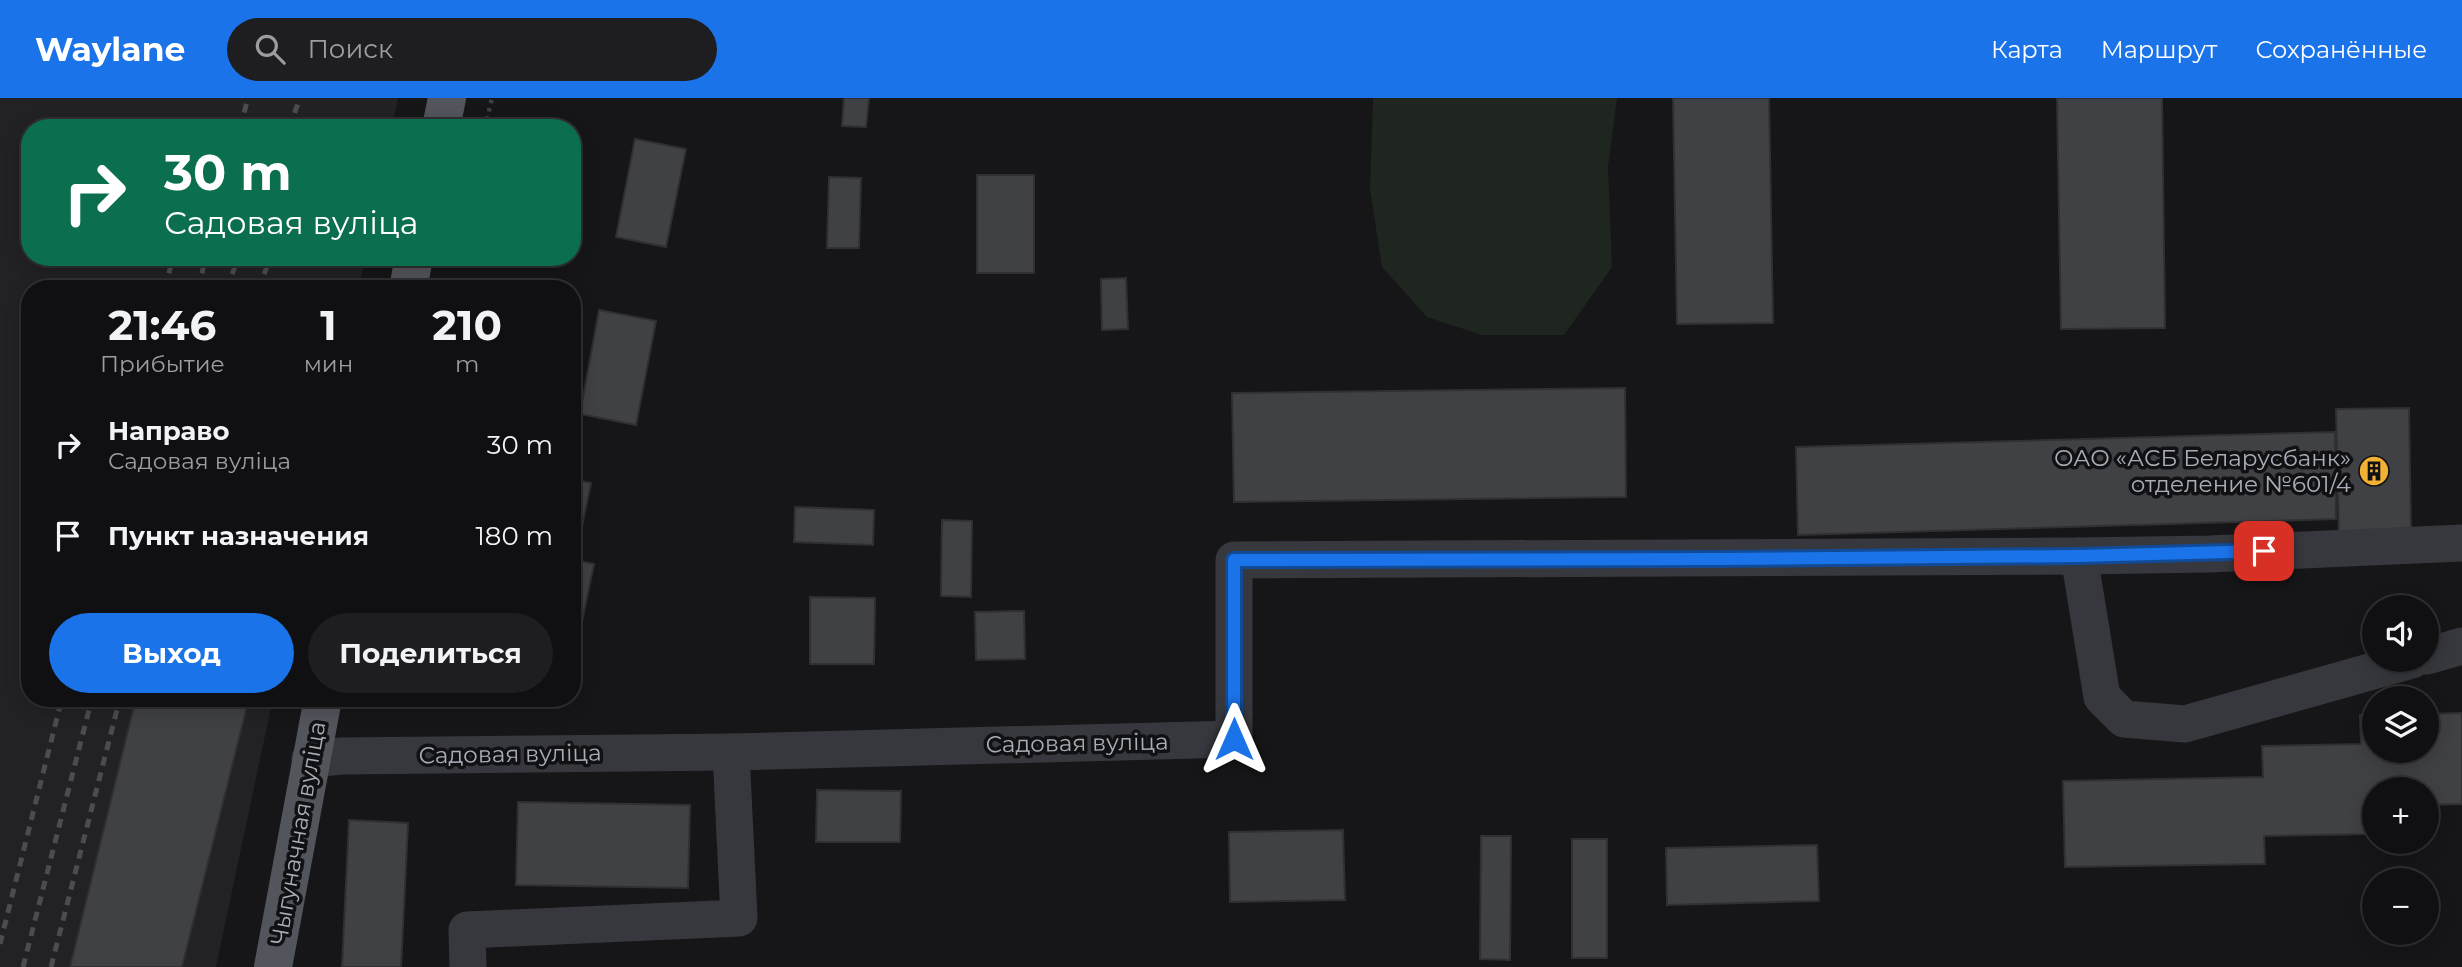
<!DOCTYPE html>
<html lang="ru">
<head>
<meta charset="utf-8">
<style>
  :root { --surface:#101012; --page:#1e1e20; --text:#f1f3f6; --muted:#9c9d9f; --line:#303032; --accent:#1a73e8 }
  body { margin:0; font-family:Montserrat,sans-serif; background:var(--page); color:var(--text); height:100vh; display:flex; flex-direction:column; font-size:26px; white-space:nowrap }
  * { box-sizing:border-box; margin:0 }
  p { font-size:23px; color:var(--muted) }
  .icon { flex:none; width:38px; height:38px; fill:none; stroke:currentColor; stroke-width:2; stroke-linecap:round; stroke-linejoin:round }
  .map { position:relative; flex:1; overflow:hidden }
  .drawer { position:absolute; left:21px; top:182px; width:560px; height:427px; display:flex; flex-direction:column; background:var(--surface); border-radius:28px; box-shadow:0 4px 18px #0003,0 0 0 2px var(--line) }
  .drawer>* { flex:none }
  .guide { position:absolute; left:21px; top:21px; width:560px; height:147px; border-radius:28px; box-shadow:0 4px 18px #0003,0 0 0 2px var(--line); background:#0b6e4f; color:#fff; overflow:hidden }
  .tools { position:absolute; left:2362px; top:497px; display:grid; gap:14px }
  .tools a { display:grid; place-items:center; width:77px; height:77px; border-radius:50%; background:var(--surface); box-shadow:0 4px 18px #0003,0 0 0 2px var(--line); font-size:35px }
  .pin { position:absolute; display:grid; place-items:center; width:60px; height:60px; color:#fff; margin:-30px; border-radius:14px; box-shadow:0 4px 10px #0006 }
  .me { position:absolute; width:77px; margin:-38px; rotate:0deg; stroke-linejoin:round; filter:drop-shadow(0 0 5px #0008) }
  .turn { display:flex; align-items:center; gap:24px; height:147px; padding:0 28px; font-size:32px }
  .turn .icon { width:91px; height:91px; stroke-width:2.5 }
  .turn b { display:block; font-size:49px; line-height:60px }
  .eta { display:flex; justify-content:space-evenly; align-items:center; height:119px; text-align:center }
  .eta b { font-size:42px; font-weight:700; line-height:49px }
  .cta { display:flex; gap:14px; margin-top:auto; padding:14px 28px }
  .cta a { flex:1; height:80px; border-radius:42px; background:var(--accent); color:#fff; font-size:28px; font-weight:700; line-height:80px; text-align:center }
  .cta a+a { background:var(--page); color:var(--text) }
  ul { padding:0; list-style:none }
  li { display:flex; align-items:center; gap:21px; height:91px; padding:0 28px }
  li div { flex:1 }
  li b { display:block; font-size:26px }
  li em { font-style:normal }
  header { display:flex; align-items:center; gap:42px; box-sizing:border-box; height:98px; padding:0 35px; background:var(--accent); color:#fff }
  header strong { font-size:33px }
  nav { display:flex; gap:38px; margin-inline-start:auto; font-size:24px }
  .search { width:490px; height:63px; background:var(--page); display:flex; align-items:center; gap:18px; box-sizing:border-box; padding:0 24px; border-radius:38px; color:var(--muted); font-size:26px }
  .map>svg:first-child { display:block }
  .built { fill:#222225 }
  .green { fill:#1e261f }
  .building { fill:#404145; stroke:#303034; stroke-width:2 }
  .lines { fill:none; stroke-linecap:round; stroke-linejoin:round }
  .path { stroke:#3d3f44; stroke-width:4.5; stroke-dasharray:3.5 5; stroke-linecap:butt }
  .minor { stroke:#37383d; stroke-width:37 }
  .major { stroke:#53555c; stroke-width:38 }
  .rail { stroke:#4a4c52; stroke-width:5; stroke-dasharray:9 7; stroke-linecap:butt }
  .route-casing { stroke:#114b97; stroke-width:18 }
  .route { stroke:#1a73e8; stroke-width:12 }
  .labels { text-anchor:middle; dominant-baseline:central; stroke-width:7; stroke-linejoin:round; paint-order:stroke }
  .poi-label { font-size:23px; fill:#a8adb8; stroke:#111113; text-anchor:end }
  .street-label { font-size:23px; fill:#a8adb8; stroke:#111113 }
</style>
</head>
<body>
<header>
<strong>Waylane</strong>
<div class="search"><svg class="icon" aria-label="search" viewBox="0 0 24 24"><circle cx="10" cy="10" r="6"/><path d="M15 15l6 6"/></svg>Поиск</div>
<nav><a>Карта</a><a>Маршрут</a><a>Сохранённые</a></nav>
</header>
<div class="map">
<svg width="2462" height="869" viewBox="0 0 2462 869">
  <rect width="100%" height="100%" fill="#161618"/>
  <polygon class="built" points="0,0 398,0 392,30 30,30 30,159 365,159 359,191 30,191 30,600 273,600 216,869 0,869"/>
  <polygon class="green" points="1373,0 1617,0 1608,69 1612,169 1564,237 1482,237 1427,219 1382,169 1370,91"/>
  <g class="building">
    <polygon points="844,0 869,0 866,29 842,28"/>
    <polygon points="1673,0 1769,0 1773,225 1677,226"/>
    <polygon points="2057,0 2162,0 2165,230 2061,231"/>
    <polygon points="635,41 686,51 666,149 616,139"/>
    <rect x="977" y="77" width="57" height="98"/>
    <polygon points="829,79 861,80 859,150 827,150"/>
    <polygon points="1126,180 1128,231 1102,232 1101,181"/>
    <polygon points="599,212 656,223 636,327 580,316"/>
    <polygon points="1625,290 1626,399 1234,404 1232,295"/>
    <polygon points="2409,310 2411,436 2339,438 2336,311"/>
    <polygon points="2335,334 2336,421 1798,437 1796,349"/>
    <polygon points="572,381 591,385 575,462 594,466 578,543 572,542"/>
    <polygon points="795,409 874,412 873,447 794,444"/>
    <polygon points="942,422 972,423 971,499 941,498"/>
    <polygon points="810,499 875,500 874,566 810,566"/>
    <polygon points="1024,513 1025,561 976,562 975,514"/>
    <polygon points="136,600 249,600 182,869 70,869"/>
    <polygon points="2462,615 2462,706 2427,707 2427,691 2375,691 2375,708 2368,708 2368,736 2264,738 2265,766 2065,769 2063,683 2263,679 2262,648 2361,646 2360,617 2375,617 2375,653 2427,653 2427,616"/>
    <polygon points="817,692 901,693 900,744 816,744"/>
    <polygon points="518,704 690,707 688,790 516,787"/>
    <polygon points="349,722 408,725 401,869 342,869"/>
    <polygon points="1343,732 1345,802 1230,804 1229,734"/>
    <polygon points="1481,738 1511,738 1510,862 1480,861"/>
    <rect x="1572" y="741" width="35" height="119"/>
    <polygon points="1817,747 1819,803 1667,807 1666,750"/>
  </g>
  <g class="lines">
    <polyline class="path" points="485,30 492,0"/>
    <g class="minor">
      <polyline points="2079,458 2102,599 2124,621 2185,626 2412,562"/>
      <polyline points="2427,558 2462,548"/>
      <polyline points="310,661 342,658 731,654 1234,641 1234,462 2079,458 2210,456 2462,445"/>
      <polyline points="468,869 467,832 739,820 731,654"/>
    </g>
    <g class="major">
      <polyline points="441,30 447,0"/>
      <polyline points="408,191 414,159"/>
      <polyline points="273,869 323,600"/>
    </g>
    <g class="rail">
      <polyline points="240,30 248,0"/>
      <polyline points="289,30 300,0"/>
      <polyline points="165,191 173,159"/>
      <polyline points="198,191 206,159"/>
      <polyline points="226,191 239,159"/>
      <polyline points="258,191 271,159"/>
      <polyline points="0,846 62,600"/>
      <polyline points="23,869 92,600"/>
      <polyline points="51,869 120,600"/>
    </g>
  </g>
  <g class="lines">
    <g class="route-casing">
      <polyline id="route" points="1234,641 1234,462 1718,461 2079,458 2264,453"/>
    </g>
    <use href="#route" class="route"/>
  </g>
  <defs>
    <g id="building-disc" transform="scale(1.575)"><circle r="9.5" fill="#f2b134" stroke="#111113"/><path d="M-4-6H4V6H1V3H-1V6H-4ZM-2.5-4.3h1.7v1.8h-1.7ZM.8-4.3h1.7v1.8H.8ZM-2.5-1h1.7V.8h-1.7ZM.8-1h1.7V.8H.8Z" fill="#111"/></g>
  </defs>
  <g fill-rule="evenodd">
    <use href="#building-disc" x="2374" y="373"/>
  </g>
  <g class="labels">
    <g class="poi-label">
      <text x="2351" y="360">ОАО «АСБ Беларусбанк»<tspan x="2351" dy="26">отделение №601/4</tspan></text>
    </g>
    <g class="street-label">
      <text transform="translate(1077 645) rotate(-1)">Садовая вуліца</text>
      <text transform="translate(510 656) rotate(-1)">Садовая вуліца</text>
      <text transform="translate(298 735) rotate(-80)">Чыгуначная вуліца</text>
    </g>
  </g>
</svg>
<div class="tools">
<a><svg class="icon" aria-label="sound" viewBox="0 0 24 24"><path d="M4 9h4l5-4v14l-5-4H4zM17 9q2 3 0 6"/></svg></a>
<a><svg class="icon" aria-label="layers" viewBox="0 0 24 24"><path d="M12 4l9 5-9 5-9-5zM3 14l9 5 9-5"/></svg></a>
<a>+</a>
<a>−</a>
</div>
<div class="pin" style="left:2264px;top:453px;background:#d93025"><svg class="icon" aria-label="arrive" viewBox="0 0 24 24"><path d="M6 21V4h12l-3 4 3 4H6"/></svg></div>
<svg class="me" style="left:1234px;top:641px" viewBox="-20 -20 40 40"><path d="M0-17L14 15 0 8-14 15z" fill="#1a73e8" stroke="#fff" stroke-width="4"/></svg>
<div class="guide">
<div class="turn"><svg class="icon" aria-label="right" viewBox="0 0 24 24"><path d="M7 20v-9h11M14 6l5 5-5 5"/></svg><div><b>30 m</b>Садовая вуліца</div></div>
</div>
<section class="drawer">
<div class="eta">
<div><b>21:46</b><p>Прибытие</p></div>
<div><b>1</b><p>мин</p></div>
<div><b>210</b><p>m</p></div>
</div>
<ul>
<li><svg class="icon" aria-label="right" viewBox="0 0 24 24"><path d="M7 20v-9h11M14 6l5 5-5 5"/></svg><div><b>Направо</b><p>Садовая вуліца</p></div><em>30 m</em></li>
<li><svg class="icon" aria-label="arrive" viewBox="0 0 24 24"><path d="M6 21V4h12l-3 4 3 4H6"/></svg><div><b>Пункт назначения</b></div><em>180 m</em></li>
</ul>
<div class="cta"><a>Выход</a><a>Поделиться</a></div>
</section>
</div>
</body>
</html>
